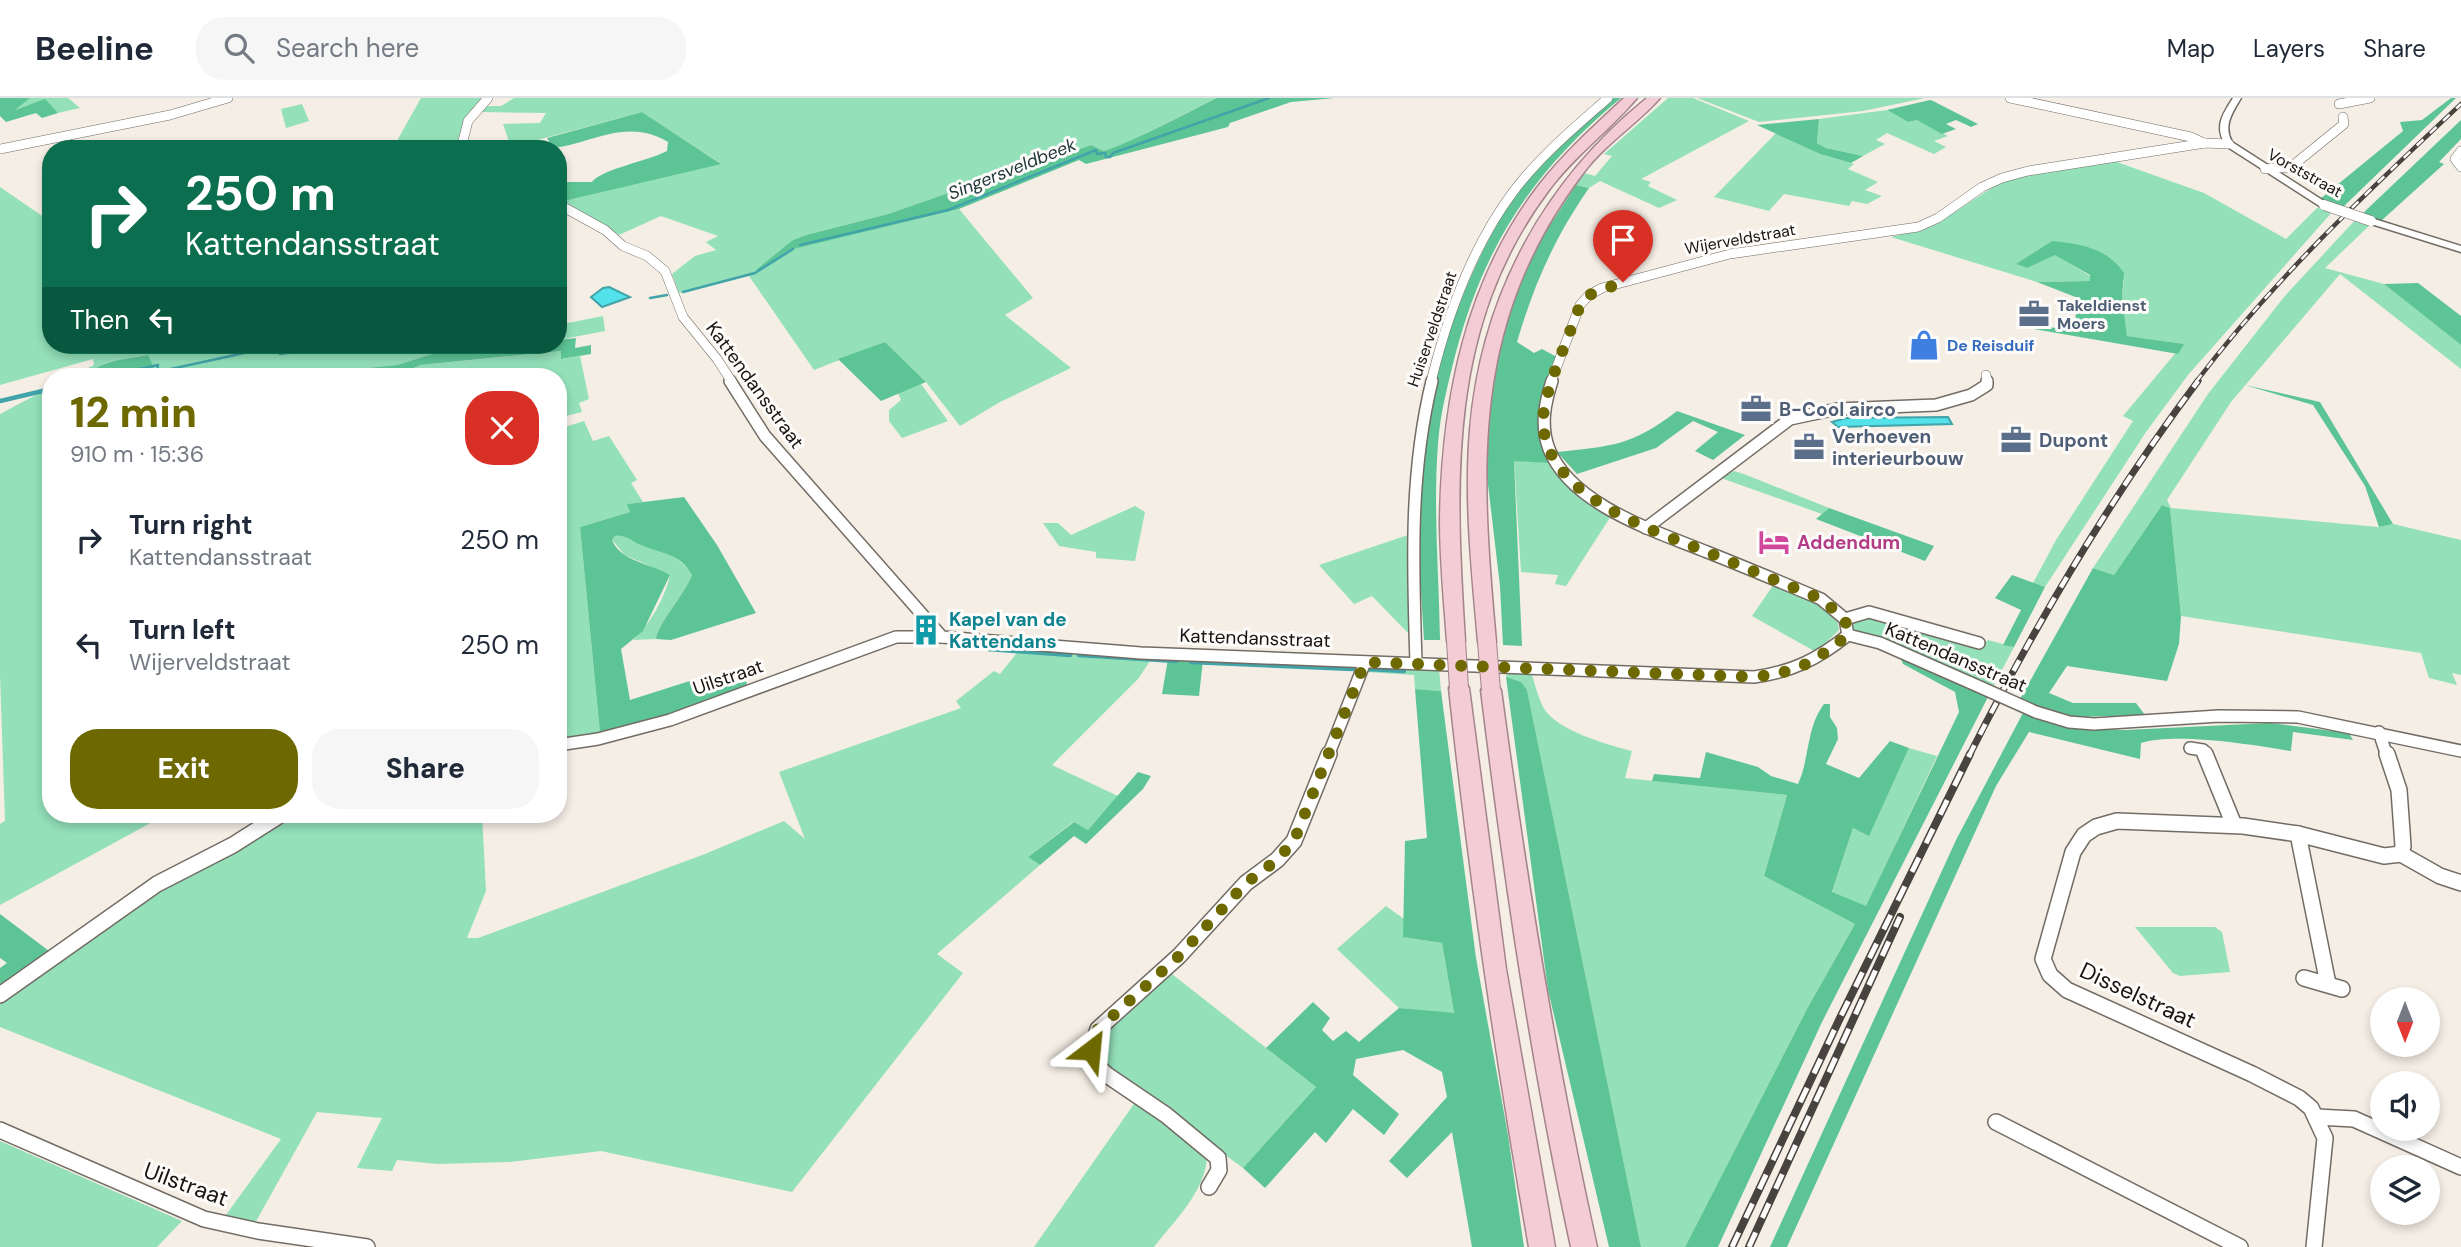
<!DOCTYPE html>
<html lang="en">
<head>
<meta charset="utf-8">
<style>
  :root { --surface:#fff; --page:#f6f6f7; --text:#1f2937; --muted:#747a83; --line:#e0e1e3; --accent:#6d6800 }
  body { margin:0; font-family:"DM Sans",sans-serif; background:var(--page); color:var(--text); height:100vh; display:flex; flex-direction:column; font-size:26px; white-space:nowrap }
  * { box-sizing:border-box; margin:0 }
  p { font-size:23px; color:var(--muted) }
  .icon { flex:none; width:38px; height:38px; fill:none; stroke:currentColor; stroke-width:2; stroke-linecap:round; stroke-linejoin:round }
  .map { position:relative; flex:1; overflow:hidden }
  .panel { position:absolute; left:42px; top:270px; width:525px; height:455px; display:flex; flex-direction:column; background:var(--surface); border-radius:28px; box-shadow:0 4px 10px #0003 }
  .panel>* { flex:none }
  .banner { position:absolute; left:42px; top:42px; width:525px; height:214px; border-radius:28px; box-shadow:0 4px 10px #0003; background:#0b6e4f; color:#fff; overflow:hidden }
  .needle { width:46px; rotate:180deg }
  .tools { position:absolute; left:2370px; top:889px; display:grid; gap:14px }
  .tools a { display:grid; place-items:center; width:70px; height:70px; border-radius:50%; background:var(--surface); box-shadow:0 4px 10px #0003; font-size:35px }
  .pin { position:absolute; display:grid; place-items:center; width:60px; height:60px; color:#fff; margin:-72px -30px; border-radius:50% 50% 50% 0; rotate:-45deg; box-shadow:0 0 7px #0007 }
  .pin .icon { rotate:45deg }
  .me { position:absolute; width:77px; margin:-38px; rotate:29deg; stroke-linejoin:round; filter:drop-shadow(0 0 5px #0008) }
  .turn { display:flex; align-items:center; gap:24px; height:147px; padding:0 28px; font-size:32px }
  .turn .icon { width:91px; height:91px; stroke-width:2.5 }
  .turn b { display:block; font-size:49px; line-height:60px }
  .then { display:flex; align-items:center; height:66px; padding:0 28px; background:#0003; gap:14px; font-size:26px }
  .round { display:grid; place-items:center; flex:none; width:74px; height:74px; border-radius:28px; background:var(--page) }
  .headline { display:flex; align-items:center; justify-content:space-between; height:119px; padding:0 28px }
  h1 { font-size:42px; font-weight:800; line-height:52px; color:var(--accent) }
  .primary-button { display:flex; gap:14px; margin-top:auto; padding:14px 28px }
  .primary-button a { flex:1; height:80px; border-radius:28px; background:var(--accent); color:#fff; font-size:28px; font-weight:800; line-height:80px; text-align:center }
  .primary-button a+a { background:var(--page); color:var(--text) }
  ul { padding:0; list-style:none }
  li { display:flex; align-items:center; gap:21px; height:105px; padding:0 28px }
  li div { flex:1 }
  li b { display:block; font-size:26px }
  li em { font-style:normal }
  header { display:flex; align-items:center; gap:42px; box-sizing:border-box; height:98px; padding:0 35px; background:var(--surface); border-bottom:2px solid var(--line) }
  header strong { font-size:33px }
  nav { display:flex; gap:38px; margin-inline-start:auto; font-size:24px }
  .search { width:490px; height:63px; background:var(--page); display:flex; align-items:center; gap:18px; box-sizing:border-box; padding:0 24px; border-radius:28px; color:var(--muted); font-size:26px }
  .map>svg:first-child { display:block }
  .green { fill:#93e0b9 }
  .forest { fill:#5dc595 }
  .water { fill:#53e1ea; stroke:#41a4a9; stroke-width:2 }
  .lines { fill:none; stroke-linecap:round; stroke-linejoin:round }
  .stream-far1 { stroke:#41a4a9; stroke-width:2.5 }
  .stream { stroke:#41a4a9; stroke-width:4.5 }
  .minor-far2-casing { stroke:#736c64; stroke-width:10 }
  .minor-far1-casing { stroke:#736c64; stroke-width:14 }
  .minor-casing { stroke:#736c64; stroke-width:18 }
  .tertiary-casing { stroke:#736c64; stroke-width:3 }
  .trunk-casing { stroke:#a4848b; stroke-width:3 }
  .minor-far2 { stroke:#fff; stroke-width:9 }
  .minor-far1 { stroke:#fff; stroke-width:11 }
  .minor { stroke:#fff; stroke-width:15 }
  .tertiary { fill:#fff; fill-rule:evenodd }
  .trunk { fill:#f3ccd6; fill-rule:evenodd }
  .rail-far2-casing { stroke:#47433f; stroke-width:4.5 }
  .rail-far1-casing { stroke:#47433f; stroke-width:7 }
  .rail-casing { stroke:#47433f; stroke-width:8 }
  .rail-far2 { stroke:#fefcfb; stroke-width:2.5; stroke-dasharray:9; stroke-linecap:butt }
  .rail-far1 { stroke:#fefcfb; stroke-width:4.5; stroke-dasharray:12; stroke-linecap:butt }
  .rail { stroke:#fefcfb; stroke-width:5; stroke-dasharray:16; stroke-linecap:butt }
  .minor-bridge-casing { stroke:#736c64; stroke-width:14; stroke-linecap:butt }
  .tertiary-bridge-casing { stroke:#736c64; stroke-width:11; stroke-linecap:butt }
  .trunk-bridge-casing { stroke:#a4848b; stroke-width:20; stroke-linecap:butt }
  .minor-bridge { stroke:#fff; stroke-width:11 }
  .tertiary-bridge { stroke:#fff; stroke-width:10 }
  .trunk-bridge { stroke:#f3ccd6; stroke-width:18 }
  .route { stroke:#6d6800; stroke-width:12; stroke-dasharray:0 21.6 }
  .labels { text-anchor:middle; dominant-baseline:central; stroke-width:6; stroke-linejoin:round; paint-order:stroke }
  .far-street-label { font-size:16px; fill:#181512; stroke:#fefcfb }
  .far-service-label { font-size:16px; font-weight:bold; fill:#4e5e75; stroke:#fefcfb; text-anchor:start }
  .far-shop-label { font-size:16px; font-weight:bold; fill:#366cbe; stroke:#fefcfb; text-anchor:start }
  .far-water-label { font-size:18px; font-style:italic; fill:#21393b; stroke:#fefcfb }
  .street-label { font-size:19px; fill:#181512; stroke:#fefcfb }
  .service-label { font-size:19px; font-weight:bold; fill:#4e5e75; stroke:#fefcfb; text-anchor:start }
  .hotel-label { font-size:19px; font-weight:bold; fill:#b23c85; stroke:#fefcfb; text-anchor:start }
  .culture-label { font-size:19px; font-weight:bold; fill:#0d838f; stroke:#fefcfb; text-anchor:start }
  .near-street-label { font-size:23px; fill:#181512; stroke:#fefcfb }
</style>
</head>
<body>
<header>
<strong>Beeline</strong>
<div class="search"><svg class="icon" aria-label="search" viewBox="0 0 24 24"><circle cx="10" cy="10" r="6"/><path d="M15 15l6 6"/></svg>Search here</div>
<nav><a>Map</a><a>Layers</a><a>Share</a></nav>
</header>
<div class="map">
<svg width="2461" height="1149" viewBox="0 0 2461 1149">
  <rect width="100%" height="100%" fill="#f5eee5"/>
  <g class="green">
    <polygon points="30,0 68,0 80,10 58,15 44,2 11,13"/>
    <polygon points="421,0 484,0 463,25 455,51 399,51 398,41"/>
    <path d="M514,0H1217C1179,18 1143,39 1104,53L1091,47L1068,55L1032,59L977,85L888,116L806,137L793,142L761,173L789,152L801,148L959,111L1033,200L1005,217L1071,270L1000,304L960,328L926,284L885,244L814,272L749,178L679,195L672,176L695,158L716,152L706,144L718,138L661,118L619,137L564,103L720,65L642,14L511,49L503,26L540,25L546,15L479,14L484,8H501Z"/>
    <polygon points="1668,0 1693,0 1749,23 1641,81 1651,84 1648,88 1677,102 1659,110 1600,83 1589,90 1576,87 1584,75 1595,78 1612,58 1604,56"/>
    <polygon points="1697,0 1925,0 1863,13 1759,24"/>
    <polygon points="302,6 309,23 286,30 281,11"/>
    <polygon points="1887,12 1908,24 1917,22 1948,38 1934,43 1946,49 1934,56 1887,35 1876,42 1885,46 1863,58 1826,50 1817,45 1819,21"/>
    <polygon points="1776,35 1820,56 1854,66 1848,71 1878,84 1865,92 1882,98 1867,106 1852,103 1849,108 1784,96 1769,113 1714,99"/>
    <polygon points="2114,63 2204,95 2286,141 2317,110 2321,108 2333,113 2188,277 2146,334 2045,489 2033,485 2056,442 2133,323 2123,318 2183,246 2127,238 2122,198 2124,182 2052,143 2017,166 2027,170 2055,156 2090,178 2090,183 2037,184 1891,139 1935,127 1999,85 2018,78"/>
    <path d="M0,89L51,124V247H301L303,254L363,247H507L445,252L397,267L286,278H155V272L147,257C127,261 101,261 88,278H72L94,267L93,261L0,287Z"/>
    <polygon points="2357,120 2371,126 2325,170 2384,186 2461,247 2461,271 2340,176 2231,304 2167,402 2171,410 2378,429 2393,426 2461,442 2461,577 2452,575 2457,587 2429,580 2421,555 2181,518 2170,410 2162,407 2114,477 2093,470 2208,296 2284,199"/>
    <polygon points="603,218 605,233 558,242 558,227"/>
    <polygon points="562,253 562,261 580,258 589,301 579,305 582,314 558,320 558,278 365,278 407,274 421,267"/>
    <polygon points="921,286 948,323 902,340 889,323 889,312 901,302 898,295"/>
    <polygon points="51,289 51,716 167,716 0,807 0,726 5,723 0,576 0,316"/>
    <polygon points="584,323 593,343 609,338 637,382 631,385 643,404 628,406 630,414 580,429 600,635 558,642 558,331"/>
    <polygon points="1514,362 1548,365 1567,386 1611,418 1566,488 1555,486 1558,477 1521,474"/>
    <polygon points="1734,373 1744,376 1829,410 1822,416 1721,380"/>
    <polygon points="1135,408 1145,414 1135,463 1096,460 1096,454 1059,448 1043,425 1058,425 1071,437"/>
    <path d="M623,437C647,451 678,452 692,477C685,496 658,525 656,541L633,542C650,526 665,500 670,477L625,457L612,442L615,438Z"/>
    <polygon points="1408,437 1416,532 1407,534 1372,498 1354,506 1319,467"/>
    <polygon points="1774,486 1818,504 1837,521 1839,532 1816,554 1752,518"/>
    <polygon points="1874,518 1981,550 1988,542 2014,549 1993,589 1853,533 1851,524"/>
    <polygon points="1020,551 1152,560 1138,581 1052,667 1118,698 1088,732 1073,724 1028,759 1040,767 937,856 963,875 792,1094 601,1053 510,1064 438,1066 397,1062 392,1073 357,1070 382,1020 317,1014 254,1127 223,1121 281,1041 0,929 0,902 156,795 293,716 482,716 486,793 467,840 478,840 705,756 784,723 805,741 779,674 961,610 956,603 994,573 1000,576"/>
    <polygon points="1369,568 1439,570 1441,593 1415,591 1414,577 1366,574"/>
    <path d="M1507,574L1532,577C1535,587 1538,599 1543,609C1555,632 1608,647 1632,653L1625,680L1787,697L1764,778L1855,826L1808,909L1685,1149H1641L1527,592L1506,579Z"/>
    <polygon points="1909,650 1937,658 1866,809 1832,795 1853,730 1869,737"/>
    <polygon points="1386,808 1404,821 1404,839 1442,845 1454,916 1399,910 1337,851"/>
    <polygon points="2135,829 2215,829 2222,834 2230,874 2180,878 2173,875"/>
    <polygon points="1168,873 1316,989 1243,1070 1110,973 1098,958 1100,938"/>
    <path d="M1136,1003L1207,1058C1206,1093 1174,1123 1154,1149H1034Z"/>
    <polygon points="0,1043 182,1123 157,1149 0,1149"/>
  </g>
  <g class="forest">
    <polygon points="0,0 30,0 15,12 45,1 58,15 42,20 36,15 6,24 0,18"/>
    <path d="M1217,0H1335L1291,4L1230,25L1228,29L1086,66L1079,62L959,111L789,152L760,173L756,172L793,142L806,137L888,116L977,85L1032,60L1068,55L1091,47L1104,53C1143,39 1180,18 1217,0Z"/>
    <path d="M1613,0H1621C1533,73 1484,147 1455,258C1448,286 1440,316 1438,346C1433,411 1439,477 1440,542H1424C1420,474 1414,407 1422,340C1430,272 1471,164 1509,107C1535,66 1577,32 1613,0Z"/>
    <polygon points="2451,0 2456,0 2341,111 2320,101 2403,33 2400,24 2422,22"/>
    <polygon points="1930,2 1933,3 1978,26 1971,29 1956,22 1946,26 1956,31 1942,36 1917,22 1908,24 1887,12"/>
    <path d="M642,14L721,66L564,103L558,101V88L566,84H592C602,71 648,63 667,53L668,44C619,15 581,56 532,50L550,45L547,40Z"/>
    <polygon points="1819,21 1817,45 1826,50 1863,58 1851,65 1820,56 1757,27"/>
    <polygon points="2461,22 2461,41 2439,64 2444,66 2381,123 2361,117"/>
    <path d="M1576,87L1589,90C1555,139 1534,186 1517,244L1534,255L1542,251L1557,259C1541,300 1532,322 1548,365L1514,363L1522,548L1503,547L1500,488L1485,361L1489,304L1501,246L1517,193L1541,141Z"/>
    <path d="M2052,143C2081,146 2107,150 2124,175L2122,198L2127,238L2184,246L2178,256L2027,230L2030,227L2074,232L2078,200L2037,184L2090,183V177L2055,157L2027,170L2016,166Z"/>
    <polygon points="2418,185 2461,218 2461,247 2384,186"/>
    <path d="M576,240L575,250L591,247V256L561,261V253L421,267C382,286 329,278 286,278L397,267L445,252L507,247H558V242Z"/>
    <polygon points="885,244 926,284 881,303 838,261"/>
    <path d="M148,257L155,272V278H88C101,261 128,261 148,257Z"/>
    <polygon points="2245,287 2320,304 2393,426 2379,429 2365,388 2313,307"/>
    <path d="M1677,313L1745,337L1713,362L1695,353L1718,334L1693,323L1656,350L1577,376L1557,354C1612,348 1632,348 1677,313Z"/>
    <path d="M684,399L717,447L756,515L671,542L656,541C658,525 685,496 692,477C680,455 662,456 641,447C631,443 626,436 615,438L612,442C620,463 652,466 670,477L643,533L621,551L630,602L696,581L701,596L746,583L748,591L625,630L600,635L580,429L630,414L627,406Z"/>
    <polygon points="2162,407 2170,410 2181,518 2179,546 2167,583 2067,568 2049,595 2073,605 2136,605 2145,617 2077,619 2056,615 2020,601 2093,470 2114,477"/>
    <polygon points="1829,410 1934,448 1925,463 1816,421"/>
    <polygon points="2012,477 2045,489 2014,549 2003,547 2021,512 1995,500"/>
    <polygon points="1168,561 1203,562 1199,598 1162,596"/>
    <path d="M1901,561L1989,597L1822,924L1718,1149H1685L1808,909L1855,826L1764,778L1787,697L1652,683L1654,676L1700,680L1706,654L1758,669L1771,678L1798,686C1810,660 1806,630 1824,606H1830V619L1837,630L1838,641L1826,666L1859,680L1890,643L1909,650L1869,738L1853,730L1832,794L1866,808L1959,614L1955,594L1903,566Z"/>
    <polygon points="1506,579 1521,584 1527,592 1641,1149 1609,1149 1548,892"/>
    <polygon points="1415,591 1441,593 1476,860 1508,1037 1524,1149 1472,1149 1452,1034 1407,1080 1389,1063 1447,999 1442,974 1403,952 1356,961 1353,977 1399,1016 1384,1037 1353,1011 1326,1045 1315,1034 1265,1090 1243,1070 1316,989 1266,950 1313,904 1330,920 1322,932 1333,943 1346,933 1359,944 1399,910 1454,915 1442,845 1403,839 1405,743 1427,740"/>
    <path d="M2024,613L2074,630L2125,632L2270,625L2349,635L2353,642L2293,634L2291,653C2254,647 2176,634 2141,645L2140,661L2029,634L1996,688L1787,1149H1770L1956,742Z"/>
    <polygon points="1138,674 1151,678 1143,691 1086,746 1074,738 1040,767 1028,759 1074,724 1088,732"/>
    <polygon points="0,816 49,853 0,890 0,870 7,865 0,860"/>
  </g>
  <g class="water">
    <polygon points="609,189 630,199 602,209 591,199 603,190"/>
    <polygon points="1948,319 1952,326 1838,329 1832,324 1846,320"/>
  </g>
  <g class="lines">
    <g class="stream-far1">
      <polyline points="800,147 948,112 1096,52 1097,56 1105,55 1106,59 1110,59 1113,55 1269,0"/>
      <polyline points="683,194 755,175 793,151"/>
      <polyline points="650,200 667,197"/>
      <polyline points="105,278 158,267 157,274 272,249 276,249 280,256 342,247"/>
    </g>
    <g class="stream">
      <polyline points="0,303 51,291"/>
      <polyline points="988,551 1070,557"/>
      <polyline points="1079,557 1176,563"/>
      <polyline points="1191,564 1353,571"/>
      <polyline points="1364,575 1368,571 1404,573"/>
    </g>
    <g class="minor-far2-casing">
      <g id="minor-far2">
        <polyline points="2010,0 2191,39 2204,45"/>
        <polyline points="2339,6 2370,0"/>
        <polyline points="0,51 170,17 228,0"/>
        <polyline points="461,51 468,23 488,0"/>
        <polyline points="2461,53 2455,61 2461,69"/>
        <polyline points="2265,71 2291,69 2344,26 2343,19"/>
        <polyline points="558,106 605,132 623,148 647,158 665,173 683,219 717,261 732,284"/>
        <polyline points="1986,277 1987,284"/>
        <path d="M1431,284C1447,218 1472,149 1513,94C1540,58 1575,29 1608,0"/>
        <polyline points="1551,284 1580,207 1589,197 1602,190 1730,156 1918,129 1938,120 1982,89 2002,80 2028,73 2205,45 2229,46"/>
      </g>
    </g>
    <g class="minor-far1-casing">
      <g id="minor-far1">
        <path d="M730,283L765,338L942,539L1141,555L1754,579C1792,574 1818,561 1848,537L1880,545L1971,585"/>
        <path d="M1552,283C1545,305 1540,327 1549,351C1571,407 1655,433 1707,454C1745,469 1783,485 1821,501L1845,521L1848,537"/>
        <polyline points="1646,430 1790,321 1837,311 1936,307 1971,297 1987,287 1987,283"/>
        <polyline points="1845,521 1869,514 1979,545"/>
        <path d="M1416,565C1413,469 1409,377 1432,283"/>
        <polyline points="2036,614 2069,624 2094,626 2219,618 2298,619 2461,653"/>
        <polyline points="2379,634 2387,658"/>
        <polyline points="558,647 598,641 670,622 896,539 942,539"/>
        <polyline points="2190,650 2203,652 2205,658"/>
        <polyline points="1328,658 1365,564"/>
      </g>
    </g>
    <g class="minor-casing">
      <g id="minor">
        <polyline points="2205,656 2234,727"/>
        <polyline points="2298,736 2328,886"/>
        <polyline points="2401,756 2440,778 2461,785"/>
        <polyline points="2304,880 2342,891"/>
        <polyline points="0,897 157,786 233,747 282,716"/>
        <polyline points="2317,1019 2354,1021 2461,1069"/>
        <polyline points="1996,1024 2240,1149"/>
        <polyline points="0,1032 204,1121 258,1133 367,1149"/>
        <polyline points="1209,1089 1219,1072 1218,1060 1166,1017 1107,977 1096,967 1091,952 1098,931 1179,858 1246,785 1277,762 1294,743 1329,656"/>
        <polyline points="2314,1149 2325,1040 2311,1010 2299,1000 2252,976 2067,892 2050,877 2043,861 2073,754 2084,737 2096,729 2117,723 2243,728 2298,736 2384,758 2401,756 2403,748 2399,692 2387,656"/>
      </g>
    </g>
    <g class="tertiary-casing">
      <g id="tertiary">
        <path d="M2233,0H2241C2232,15 2223,28 2232,44L2327,105V109H2321L2226,48C2214,29 2222,17 2233,0Z"/>
        <polygon points="2371,120 2461,148 2461,154 2368,125 2366,123"/>
      </g>
    </g>
    <g class="trunk-casing">
      <g id="trunk">
        <path d="M1624,0H1637C1610,32 1575,57 1549,92C1447,228 1455,383 1465,543L1463,548H1449L1447,543C1444,503 1440,462 1440,421C1442,302 1465,183 1539,87C1564,55 1594,28 1624,0Z"/>
        <path d="M1647,0H1660C1637,26 1606,45 1584,74C1470,224 1480,367 1496,544L1494,549H1480L1478,544C1472,474 1464,403 1470,332C1481,199 1543,84 1647,0Z"/>
        <path d="M1459,583L1466,585L1469,590L1506,871L1555,1149H1529C1496,963 1469,777 1449,590L1452,585Z"/>
        <path d="M1491,585L1498,587L1501,592C1526,779 1556,965 1597,1149H1571C1531,965 1504,779 1481,592L1484,587Z"/>
      </g>
    </g>
    <use href="#minor-far2" class="minor-far2"/>
    <use href="#minor-far1" class="minor-far1"/>
    <use href="#minor" class="minor"/>
    <use href="#tertiary" class="tertiary"/>
    <use href="#trunk" class="trunk"/>
    <g class="rail-far2-casing">
      <path id="rail-far2" d="M2196,284C2274,181 2367,94 2461,6"/>
    </g>
    <g class="rail-far1-casing">
      <path id="rail-far1" d="M1969,658C2035,527 2110,400 2198,283"/>
    </g>
    <g class="rail-casing">
      <g id="rail">
        <polyline points="1732,1149 1840,920 1970,656"/>
        <polyline points="1749,1149 1900,819"/>
      </g>
    </g>
    <use href="#rail-far2" class="rail-far2"/>
    <use href="#rail-far1" class="rail-far1"/>
    <use href="#rail" class="rail"/>
    <g class="minor-bridge-casing">
      <polyline id="minor-bridge" points="1971,585 2036,614"/>
    </g>
    <g class="tertiary-bridge-casing">
      <polyline id="tertiary-bridge" points="2324,107 2371,123"/>
    </g>
    <g class="trunk-bridge-casing">
      <g id="trunk-bridge">
        <polyline points="1456,543 1459,590"/>
        <polyline points="1487,544 1491,592"/>
      </g>
    </g>
    <use href="#minor-bridge" class="minor-bridge"/>
    <use href="#tertiary-bridge" class="tertiary-bridge"/>
    <use href="#trunk-bridge" class="trunk-bridge"/>
  </g>
  <g class="lines">
    <path class="route" d="M1091,952L1098,931L1179,858L1246,785L1277,762L1294,743L1365,564L1754,579C1799,574 1812,565 1848,537L1845,521L1821,501C1783,485 1745,470 1707,454C1650,431 1547,399 1543,325C1542,296 1570,237 1580,207L1589,197L1623,184"/>
  </g>
  <defs>
    <g id="office-bare" transform="scale(2.415)"><path d="M-6-3h4V-5.5h4V-3h4V5H-6ZM-1-4.5V-3h2v-1.5ZM-6 0V1H6V0Z" fill="#5c6f8a" stroke="#fefcfb" stroke-width="2.5" paint-order="stroke"/></g>
    <g id="shop-bare" transform="scale(2.415)"><path d="M-5-2.5h2.3a2.7 3.5 0 0 1 5.4 0H5L5.5 6h-11ZM-1.5-2.5h3a1.5 2.3 0 0 0-3 0Z" fill="#3f7fe0" stroke="#fefcfb" stroke-width="2.5" paint-order="stroke"/></g>
    <g id="hotel-bare" transform="scale(2.415)"><path d="M-6-4.5h1.5V1H6V5H4.5V3h-9V5H-6ZM-4 0a1.8 1.8 0 1 1 3.6 0ZM.5 0V-2.5h3Q6-2.5 6 0Z" fill="#d1479c" stroke="#fefcfb" stroke-width="2.5" paint-order="stroke"/></g>
    <g id="building-bare" transform="scale(2.415)"><path d="M-4-6H4V6H1V3H-1V6H-4ZM-2.5-4.3h1.7v1.8h-1.7ZM.8-4.3h1.7v1.8H.8ZM-2.5-1h1.7V.8h-1.7ZM.8-1h1.7V.8H.8Z" fill="#0f9aa8" stroke="#fefcfb" stroke-width="2.5" paint-order="stroke"/></g>
  </defs>
  <g fill-rule="evenodd">
    <use href="#office-bare" x="2034" y="216"/>
    <use href="#shop-bare" x="1924" y="247"/>
    <use href="#office-bare" x="1756" y="311"/>
    <use href="#office-bare" x="2016" y="342"/>
    <use href="#office-bare" x="1809" y="349"/>
    <use href="#hotel-bare" x="1774" y="444"/>
    <use href="#building-bare" x="926" y="532"/>
  </g>
  <g class="labels">
    <g class="far-street-label">
      <text transform="translate(2305 75) rotate(29)">Vorststraat</text>
      <text transform="translate(1740 141) rotate(-10)">Wijerveldstraat</text>
      <text transform="translate(1432 231) rotate(-71)">Huiserveldstraat</text>
    </g>
    <g class="far-service-label">
      <text x="2057" y="207">Takeldienst<tspan x="2057" dy="18">Moers</tspan></text>
    </g>
    <g class="far-shop-label">
      <text x="1947" y="247">De Reisduif</text>
    </g>
    <g class="far-water-label">
      <text transform="translate(1012 71) rotate(-22)">Singersveldbeek</text>
    </g>
    <g class="street-label">
      <text transform="translate(755 287) rotate(54)">Kattendansstraat</text>
      <text transform="translate(1255 540) rotate(2)">Kattendansstraat</text>
      <text transform="translate(1956 559) rotate(23)">Kattendansstraat</text>
      <text transform="translate(728 579) rotate(-19)">Uilstraat</text>
    </g>
    <g class="service-label">
      <text x="1779" y="311">B-Cool airco</text>
      <text x="1832" y="338">Verhoeven<tspan x="1832" dy="22">interieurbouw</tspan></text>
      <text x="2039" y="342">Dupont</text>
    </g>
    <g class="hotel-label">
      <text x="1797" y="444">Addendum</text>
    </g>
    <g class="culture-label">
      <text x="949" y="521">Kapel van de<tspan x="949" dy="22">Kattendans</tspan></text>
    </g>
    <g class="near-street-label">
      <text transform="translate(2138 897) rotate(25)">Disselstraat</text>
      <text transform="translate(186 1086) rotate(20)">Uilstraat</text>
    </g>
  </g>
</svg>
<div class="tools">
<a><svg class="needle" viewBox="-14 -14 28 28"><path d="M0-13l5 13h-10z" fill="#e53935"/><path d="M0 13l5-13h-10z" fill="#747a83"/></svg></a>
<a><svg class="icon" aria-label="sound" viewBox="0 0 24 24"><path d="M4 9h4l5-4v14l-5-4H4zM17 9q2 3 0 6"/></svg></a>
<a><svg class="icon" aria-label="layers" viewBox="0 0 24 24"><path d="M12 4l9 5-9 5-9-5zM3 14l9 5 9-5"/></svg></a>
</div>
<div class="pin" style="left:1623px;top:184px;background:#d93025"><svg class="icon" aria-label="arrive" viewBox="0 0 24 24"><path d="M6 21V4h12l-3 4 3 4H6"/></svg></div>
<svg class="me" style="left:1091px;top:952px" viewBox="-20 -20 40 40"><path d="M0-17L14 15 0 8-14 15z" fill="#6d6800" stroke="#fff" stroke-width="4"/></svg>
<div class="banner">
<div class="turn"><svg class="icon" aria-label="right" viewBox="0 0 24 24"><path d="M7 20v-9h11M14 6l5 5-5 5"/></svg><div><b>250 m</b>Kattendansstraat</div></div>
<div class="then">Then<svg class="icon" aria-label="left" viewBox="0 0 24 24"><path d="M17 20v-9H6M10 6l-5 5 5 5"/></svg></div>
</div>
<section class="panel">
<div class="headline"><div><h1>12 min</h1><p>910 m · 15:36</p></div><a class="round" style="background:#d93025;color:#fff"><svg class="icon" aria-label="close" viewBox="0 0 24 24"><path d="M6 6l12 12M18 6L6 18"/></svg></a></div>
<ul>
<li><svg class="icon" aria-label="right" viewBox="0 0 24 24"><path d="M7 20v-9h11M14 6l5 5-5 5"/></svg><div><b>Turn right</b><p>Kattendansstraat</p></div><em>250 m</em></li>
<li><svg class="icon" aria-label="left" viewBox="0 0 24 24"><path d="M17 20v-9H6M10 6l-5 5 5 5"/></svg><div><b>Turn left</b><p>Wijerveldstraat</p></div><em>250 m</em></li>
</ul>
<div class="primary-button"><a>Exit</a><a>Share</a></div>
</section>
</div>
</body>
</html>
